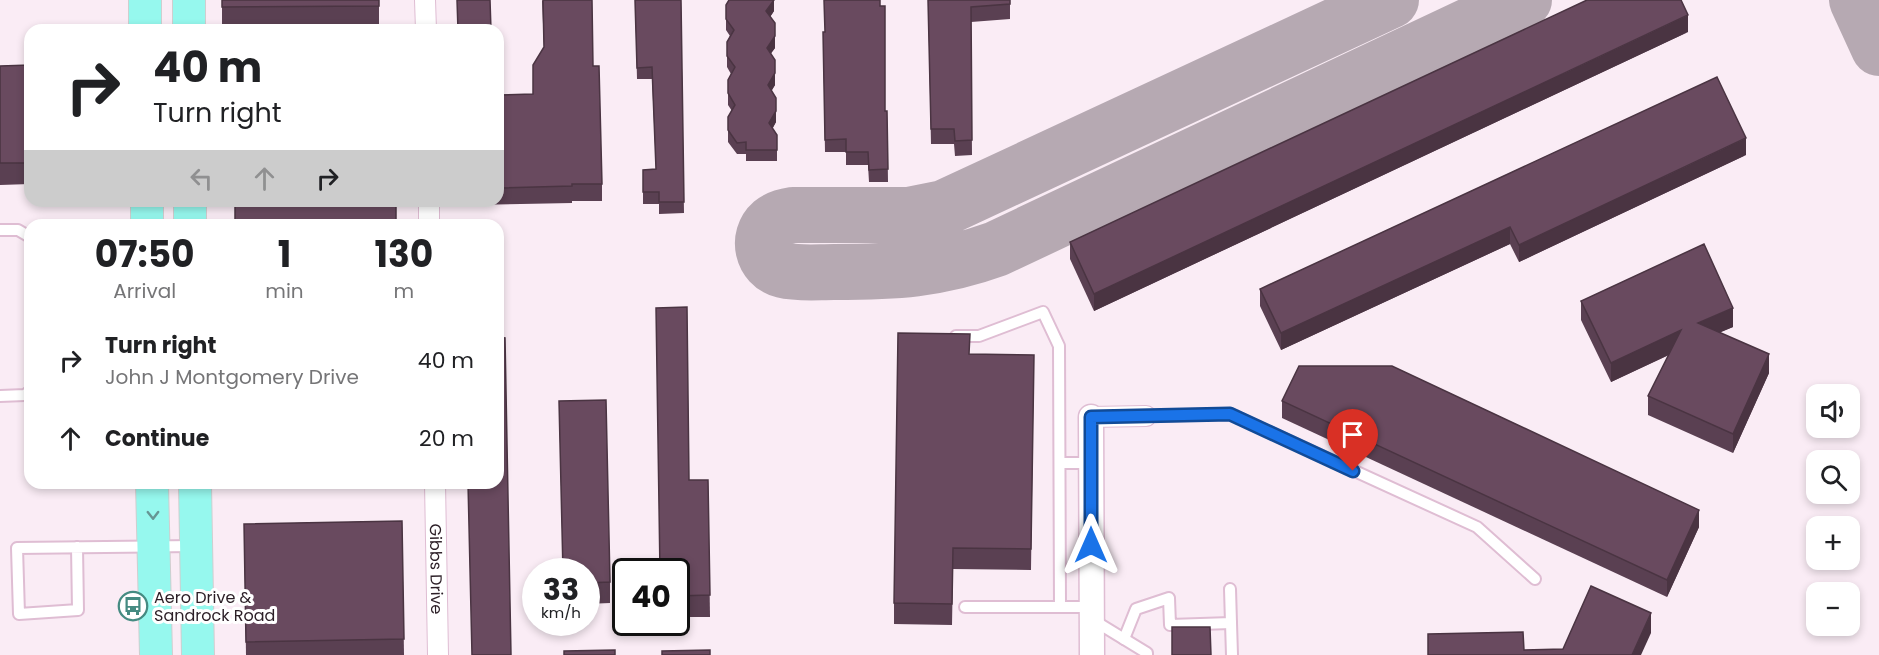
<!DOCTYPE html>
<html lang="en">
<head>
<meta charset="utf-8">
<style>
  :root { --surface:#fff; --page:#f6f6f6; --text:#202124; --muted:#757577 }
  body { margin:0; font-family:Poppins,sans-serif; background:var(--page); color:var(--text); height:100vh; display:flex; flex-direction:column; font-size:22px; white-space:nowrap }
  * { box-sizing:border-box; margin:0 }
  p { font-size:20px; color:var(--muted) }
  .icon { flex:none; width:33px; height:33px; fill:none; stroke:currentColor; stroke-width:2; stroke-linecap:round; stroke-linejoin:round }
  .map { position:relative; flex:1; overflow:hidden }
  .panel { position:absolute; left:24px; top:219px; width:480px; height:270px; display:flex; flex-direction:column; background:var(--surface); border-radius:18px; box-shadow:0 3px 9px #0003 }
  .panel>* { flex:none }
  .top-card { position:absolute; left:24px; top:24px; width:480px; height:183px; border-radius:18px; box-shadow:0 3px 9px #0003; background:#fff; color:var(--text); overflow:hidden }
  .buttons { position:absolute; left:1806px; top:384px; display:grid; gap:12px }
  .buttons a { display:grid; place-items:center; width:54px; height:54px; border-radius:12px; background:var(--surface); box-shadow:0 3px 9px #0003; font-size:30px }
  .speed { position:absolute; left:522px; top:558px; display:flex; gap:12px; font-size:30px; font-weight:700; text-align:center }
  .speed>* { display:grid; place-content:center; width:78px; height:78px; border-radius:50%; background:var(--surface); box-shadow:0 3px 9px #0003; line-height:1 }
  .speed small { font-size:15px; font-weight:400 }
  .speed .limit { border:3px solid #111; border-radius:9px; background:#fff; color:#111 }
  .pin { position:absolute; display:grid; place-items:center; width:51px; height:51px; color:#fff; margin:-62px -26px; border-radius:50% 50% 50% 0; rotate:-45deg; box-shadow:0 0 6px #0007 }
  .pin .icon { rotate:45deg }
  .me { position:absolute; width:66px; margin:-33px; rotate:0deg; stroke-linejoin:round; filter:drop-shadow(0 0 4px #0008) }
  .turn { display:flex; align-items:center; gap:21px; height:126px; padding:0 30px; font-size:27px }
  .turn .icon { width:78px; height:78px; stroke-width:2.5 }
  .turn b { display:block; font-size:42px; line-height:51px }
  .lanes { display:flex; align-items:center; height:57px; padding:0 30px; background:#0003; justify-content:center; gap:30px; direction:ltr }
  .lanes .off { opacity:.35 }
  .eta { display:flex; justify-content:space-evenly; align-items:center; height:102px; text-align:center }
  .eta b { font-size:36px; font-weight:700; line-height:42px }
  ul { padding:0; list-style:none }
  li { display:flex; align-items:center; gap:18px; height:78px; padding:0 30px }
  li div { flex:1 }
  li b { display:block; font-size:22px }
  li em { font-style:normal }
  .map>svg:first-child { display:block }
  .lines { fill:none; stroke-linecap:round; stroke-linejoin:round }
  .taxiway { stroke:#b6a9b2; stroke-width:56 }
  .service-casing { stroke:#dfbdd3; stroke-width:14 }
  .minor-casing { stroke:#dfbdd3; stroke-width:22 }
  .tertiary-casing { stroke:#dfbdd3; stroke-width:27 }
  .primary-casing { stroke:#d0cecf; stroke-width:34 }
  .service { stroke:#fff; stroke-width:10 }
  .minor { stroke:#fff; stroke-width:20 }
  .tertiary { stroke:#fff; stroke-width:24 }
  .primary { stroke:#96f8ee; stroke-width:32 }
  .wall { fill:#5a4052 }
  .shaded-wall { fill:#4a3442 }
  .building { fill:#694a5f; stroke:#4a3442; stroke-width:1.5 }
  .oneway { stroke:#669694 }
  .route-casing { stroke:#114b97; stroke-width:15 }
  .route { stroke:#1a73e8; stroke-width:10 }
  .labels { text-anchor:middle; dominant-baseline:central; stroke-width:6; stroke-linejoin:round; paint-order:stroke }
  .street-label { font-size:16px; fill:#2b1e26; stroke:#fff }
  .poi-label { font-size:16px; fill:#2b1e26; stroke:#fff; text-anchor:start }
</style>
</head>
<body>
<div class="map">
<svg width="1879" height="655" viewBox="0 0 1879 655">
  <rect width="100%" height="100%" fill="#faecf5"/>
  <g class="lines">
    <g class="taxiway">
      <path d="M1391,0L944,208L909,215H793C786,216 778,218 772,223C756,237 762,265 783,270C799,274 817,272 834,272C894,272 938,270 996,249L1524,0"/>
      <polyline points="1857,0 1879,48"/>
    </g>
    <g class="service-casing">
      <g id="service">
        <polyline points="0,230 18,230 30,237"/>
        <polyline points="956,336 979,336 1043,312 1059,346 1060,607"/>
        <polyline points="0,396 25,395 30,391"/>
        <polyline points="1146,416 1230,414 1477,527 1535,579"/>
        <polyline points="1060,463 1091,463"/>
        <polyline points="77,547 78,610 19,614 17,548 194,546"/>
        <polyline points="965,607 1091,607"/>
        <polyline points="1093,620 1147,653 1147,655"/>
        <polyline points="1231,623 1232,655"/>
        <polyline points="1124,639 1136,609 1169,598 1170,625 1231,623 1230,589"/>
      </g>
    </g>
    <g class="minor-casing">
      <g id="minor">
        <polyline points="425,0 426,30"/>
        <polyline points="429,201 429,225"/>
        <polyline points="1091,417 1146,416"/>
        <path id="s1" d="M435,483L438,655"/>
      </g>
    </g>
    <g class="tertiary-casing">
      <polyline id="tertiary" points="1091,417 1092,655"/>
    </g>
    <g class="primary-casing">
      <g id="primary">
        <polyline points="145,0 145,30"/>
        <polyline points="189,0 189,30"/>
        <polyline points="147,201 147,225"/>
        <polyline points="190,201 190,225"/>
        <polyline points="152,483 156,655"/>
        <polyline points="195,483 198,655"/>
      </g>
    </g>
    <use href="#service" class="service"/>
    <use href="#minor" class="minor"/>
    <use href="#tertiary" class="tertiary"/>
    <use href="#primary" class="primary"/>
  </g>
  <g class="wall">
    <polygon points="222,0 379,0 379,27 222,29"/>
    <polygon points="542,0 593,66 602,184 602,201 572,201 572,203 466,205 466,201 498,201 498,95 533,94 544,48"/>
    <polygon points="635,0 681,0 684,213 659,214 659,204 643,204 643,170 656,169 652,79 637,79"/>
    <polygon points="928,0 1010,0 1010,19 971,22 972,155 955,156 954,144 931,144"/>
    <polygon points="726,5 774,11 770,17 775,48 771,53 775,85 771,91 776,122 772,129 777,135 777,161 746,161 746,154 737,154 728,142 728,117 732,111 728,105 728,80 731,74 727,67 727,42 730,36 726,30"/>
    <polygon points="823,32 885,111 887,111 888,182 869,182 868,165 846,165 846,152 825,152"/>
    <polygon points="1688,32 1094,311 1070,259 1070,242"/>
    <polygon points="30,65 30,184 0,185 0,66"/>
    <polygon points="1746,155 1519,262 1510,244 1281,350 1260,306 1260,289"/>
    <polygon points="1581,301 1733,327 1720,332 1769,373 1733,453 1648,415 1648,396 1669,355 1611,382 1581,320"/>
    <polygon points="970,354 1034,355 1031,570 953,569 952,625 894,624 894,603"/>
    <polygon points="559,401 610,582 610,603 586,604 586,572 563,572"/>
    <polygon points="1282,401 1699,527 1667,597 1282,418"/>
    <polygon points="689,480 708,480 710,617 676,617 676,572"/>
    <polygon points="402,521 404,655 246,655 244,524"/>
  </g>
  <g class="shaded-wall">
    <polygon points="774,0 774,11 766,23 766,11"/>
    <polygon points="1688,15 1688,32 1094,311 1094,294"/>
    <polygon points="775,36 775,48 767,59 767,48"/>
    <polygon points="775,73 775,85 768,97 768,85"/>
    <polygon points="776,111 776,122 769,135 769,123"/>
    <polygon points="1746,138 1746,155 1519,262 1519,245"/>
    <polygon points="1510,227 1510,244 1281,350 1281,333"/>
    <polygon points="1733,308 1733,327 1698,342 1698,323"/>
    <polygon points="1681,330 1681,349 1611,382 1611,363"/>
    <polygon points="1769,354 1769,373 1733,453 1733,434"/>
    <polygon points="1699,510 1699,527 1667,597 1667,580"/>
    <polygon points="1651,613 1651,633 1641,655 1632,655"/>
  </g>
  <g class="building">
    <polygon points="222,0 379,0 379,6 222,7"/>
    <polygon points="457,0 490,0 491,30 458,30"/>
    <polygon points="543,0 592,0 593,66 599,66 602,184 572,184 572,186 498,188 498,95 533,94 533,65 544,47"/>
    <polygon points="635,0 681,0 684,202 659,202 659,192 643,192 643,170 656,169 652,67 637,68"/>
    <polygon points="729,0 774,0 766,11 775,23 775,36 767,48 775,60 775,73 768,85 776,98 776,111 769,123 777,135 777,150 746,150 746,142 737,143 728,130 728,117 735,105 728,93 728,80 735,67 727,56 727,42 734,30 726,19 726,5"/>
    <polygon points="824,0 880,0 880,6 885,6 885,111 887,111 888,169 869,170 868,152 846,152 846,139 825,140 823,32 825,32"/>
    <polygon points="928,0 1010,0 1010,4 971,7 972,140 955,141 954,129 931,129"/>
    <polygon points="1587,0 1681,0 1688,15 1094,294 1070,242"/>
    <polygon points="30,65 30,163 0,163 0,66"/>
    <polygon points="1717,77 1746,138 1519,245 1510,227 1281,333 1260,289"/>
    <rect x="235" y="201" width="161" height="24"/>
    <polygon points="1704,244 1733,308 1698,323 1769,354 1733,434 1648,396 1681,330 1611,363 1581,301"/>
    <polygon points="687,307 689,480 708,480 710,595 676,596 676,572 660,572 656,308"/>
    <polygon points="898,333 970,334 969,354 1034,355 1031,549 953,548 952,604 894,603"/>
    <polygon points="498,337 505,338 511,655 472,655 468,483 498,483"/>
    <polygon points="1299,366 1392,366 1699,510 1667,580 1282,401"/>
    <polygon points="606,400 610,582 586,583 586,572 563,572 559,401"/>
    <polygon points="402,521 404,639 246,642 244,524"/>
    <polygon points="1591,586 1651,613 1632,655 1428,655 1428,634 1523,632 1524,650 1563,649"/>
    <polygon points="1172,627 1210,627 1211,655 1172,655"/>
    <polygon points="615,650 615,655 564,655 564,651"/>
    <polygon points="710,650 710,655 662,655 662,651"/>
  </g>
  <defs><path id="oneway-chevron" d="M-2-3.5L2.5 0L-2 3.5" fill="none" stroke-width="1.6" stroke-linecap="round" stroke-linejoin="round" transform="scale(1.5)"/></defs>
  <use class="oneway" href="#oneway-chevron" transform="translate(153 515) rotate(89)"/>
  <g class="lines">
    <g class="route-casing">
      <polyline id="route" points="1091,545 1091,417 1230,414 1353,471"/>
    </g>
    <use href="#route" class="route"/>
  </g>
  <defs>
    <g id="bus-ring" transform="scale(1.5)"><circle r="9.5" fill="#fff" stroke="#458b82" stroke-width="1.5"/><path d="M-5-6H5V4H4V6H2V4H-2V6H-4V4H-5ZM-3.5-4V0h7V-4ZM-3.5 1.2v1.5H-2V1.2ZM2 1.2v1.5H3.5V1.2Z" fill="#458b82"/></g>
  </defs>
  <g fill-rule="evenodd">
    <use href="#bus-ring" x="133" y="606"/>
  </g>
  <g class="labels">
    <g class="street-label">
      <text stroke="none"><textPath href="#s1" startOffset="86">Gibbs Drive</textPath></text>
    </g>
    <g class="poi-label">
      <text x="154" y="597">Aero Drive &amp;<tspan x="154" dy="18">Sandrock Road</tspan></text>
    </g>
  </g>
</svg>
<div class="buttons">
<a><svg class="icon" aria-label="sound" viewBox="0 0 24 24"><path d="M4 9h4l5-4v14l-5-4H4zM17 9q2 3 0 6"/></svg></a>
<a><svg class="icon" aria-label="search" viewBox="0 0 24 24"><circle cx="10" cy="10" r="6"/><path d="M15 15l6 6"/></svg></a>
<a>+</a>
<a>−</a>
</div>
<div class="speed"><div>33<small>km/h</small></div><div class="limit">40</div></div>
<div class="pin" style="left:1353px;top:471px;background:#d93025"><svg class="icon" aria-label="arrive" viewBox="0 0 24 24"><path d="M6 21V4h12l-3 4 3 4H6"/></svg></div>
<svg class="me" style="left:1091px;top:545px" viewBox="-20 -20 40 40"><path d="M0-17L14 15 0 8-14 15z" fill="#1a73e8" stroke="#fff" stroke-width="4"/></svg>
<div class="top-card">
<div class="turn"><svg class="icon" aria-label="right" viewBox="0 0 24 24"><path d="M7 20v-9h11M14 6l5 5-5 5"/></svg><div><b>40 m</b>Turn right</div></div>
<div class="lanes"><svg class="icon off" aria-label="left" viewBox="0 0 24 24"><path d="M17 20v-9H6M10 6l-5 5 5 5"/></svg><svg class="icon off" aria-label="ahead" viewBox="0 0 24 24"><path d="M12 20V5M6 11l6-6 6 6"/></svg><svg class="icon" aria-label="right" viewBox="0 0 24 24"><path d="M7 20v-9h11M14 6l5 5-5 5"/></svg></div>
</div>
<section class="panel">
<div class="eta">
<div><b>07:50</b><p>Arrival</p></div>
<div><b>1</b><p>min</p></div>
<div><b>130</b><p>m</p></div>
</div>
<ul>
<li><svg class="icon" aria-label="right" viewBox="0 0 24 24"><path d="M7 20v-9h11M14 6l5 5-5 5"/></svg><div><b>Turn right</b><p>John J Montgomery Drive</p></div><em>40 m</em></li>
<li><svg class="icon" aria-label="ahead" viewBox="0 0 24 24"><path d="M12 20V5M6 11l6-6 6 6"/></svg><div><b>Continue</b></div><em>20 m</em></li>
</ul>
</section>
</div>
</body>
</html>
